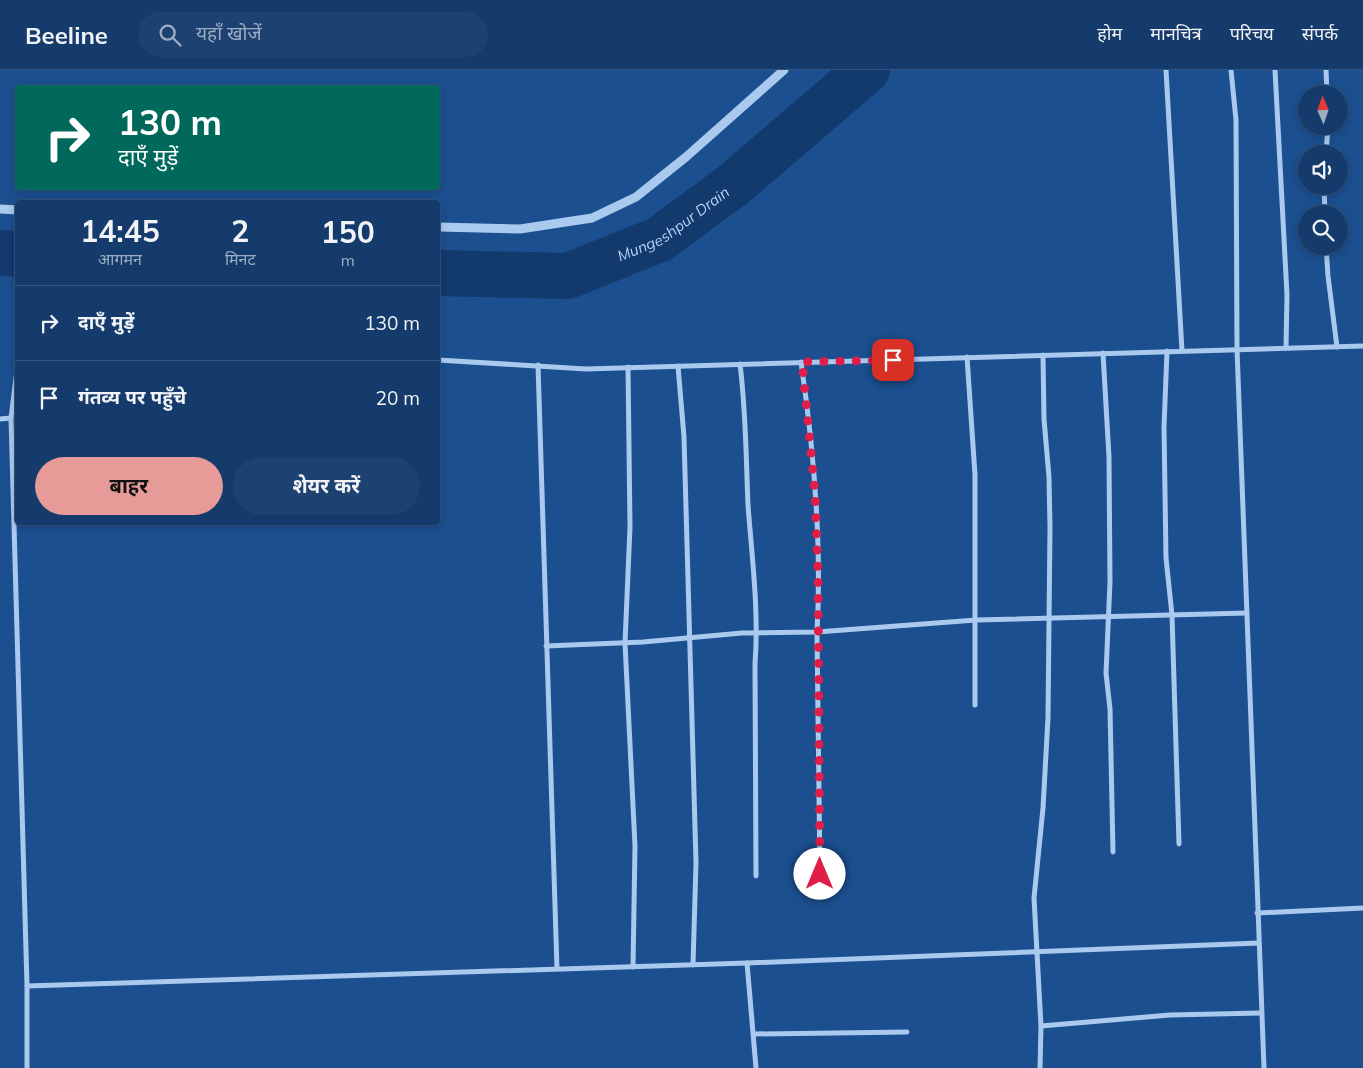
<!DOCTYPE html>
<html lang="hi">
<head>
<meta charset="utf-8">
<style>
  :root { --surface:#143b6b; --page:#1d4271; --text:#f1f3f6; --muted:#9dadc1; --line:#33557e; --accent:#e69b98 }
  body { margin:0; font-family:Mulish,"Noto Sans Devanagari",sans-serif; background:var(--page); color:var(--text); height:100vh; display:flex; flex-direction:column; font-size:19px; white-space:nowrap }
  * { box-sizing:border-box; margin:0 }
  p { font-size:16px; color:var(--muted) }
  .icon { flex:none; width:28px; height:28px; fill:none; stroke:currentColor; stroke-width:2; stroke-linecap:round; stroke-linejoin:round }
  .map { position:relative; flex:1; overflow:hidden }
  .sheet { position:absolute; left:15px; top:130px; width:425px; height:325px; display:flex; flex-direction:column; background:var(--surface); border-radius:5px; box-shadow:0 2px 8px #0003,0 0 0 1px var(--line) }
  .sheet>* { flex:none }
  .banner { position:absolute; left:15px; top:15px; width:425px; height:105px; border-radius:5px; box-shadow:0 2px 8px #0003,0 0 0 1px var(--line); background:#00695c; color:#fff; overflow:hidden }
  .needle { width:32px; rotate:358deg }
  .buttons { position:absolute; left:1298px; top:15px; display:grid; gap:10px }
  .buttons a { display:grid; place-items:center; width:50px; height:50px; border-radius:50%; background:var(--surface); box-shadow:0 2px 8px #0003,0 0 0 1px var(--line); font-size:25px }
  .pin { position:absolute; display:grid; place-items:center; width:42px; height:42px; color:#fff; margin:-21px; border-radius:10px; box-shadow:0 2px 8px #0006 }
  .me { position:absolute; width:55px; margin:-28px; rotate:0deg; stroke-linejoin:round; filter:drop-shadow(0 0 4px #0008) }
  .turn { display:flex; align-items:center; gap:18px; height:105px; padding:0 20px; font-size:22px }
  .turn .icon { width:65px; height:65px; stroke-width:2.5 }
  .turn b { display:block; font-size:35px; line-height:42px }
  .eta { display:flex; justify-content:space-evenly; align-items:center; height:85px; text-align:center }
  .eta b { font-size:30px; font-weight:700; line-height:35px }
  .primary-button { display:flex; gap:10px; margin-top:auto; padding:10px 20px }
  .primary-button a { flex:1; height:58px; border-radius:30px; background:var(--accent); color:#111; font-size:20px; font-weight:700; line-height:58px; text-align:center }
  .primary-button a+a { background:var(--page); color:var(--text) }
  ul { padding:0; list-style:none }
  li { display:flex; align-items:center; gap:15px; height:75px; padding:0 20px; border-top:1px solid var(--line) }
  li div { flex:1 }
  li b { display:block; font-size:19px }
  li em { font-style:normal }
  header { display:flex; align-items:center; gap:30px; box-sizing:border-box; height:70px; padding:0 25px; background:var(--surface); border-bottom:1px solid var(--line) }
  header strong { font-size:24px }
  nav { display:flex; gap:28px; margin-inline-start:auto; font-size:18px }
  .search { width:350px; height:45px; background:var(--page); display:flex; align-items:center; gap:12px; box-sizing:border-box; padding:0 18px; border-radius:28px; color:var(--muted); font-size:19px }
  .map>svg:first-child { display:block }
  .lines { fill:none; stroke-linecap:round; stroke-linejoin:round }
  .river { stroke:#123a6d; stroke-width:46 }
  .minor { stroke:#a9c9ee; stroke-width:5 }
  .tertiary { stroke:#a9c9ee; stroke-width:9 }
  .route { stroke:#e11d48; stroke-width:9; stroke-dasharray:0 16.2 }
  .labels { text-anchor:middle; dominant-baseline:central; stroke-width:5; stroke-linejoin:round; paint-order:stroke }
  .water-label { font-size:15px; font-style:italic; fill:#b5d3f5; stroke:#1b4f8f }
</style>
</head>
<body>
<header>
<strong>Beeline</strong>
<div class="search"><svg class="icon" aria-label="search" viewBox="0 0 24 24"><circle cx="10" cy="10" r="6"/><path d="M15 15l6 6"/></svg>यहाँ खोजें</div>
<nav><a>होम</a><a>मानचित्र</a><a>परिचय</a><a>संपर्क</a></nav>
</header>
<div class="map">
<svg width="1363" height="998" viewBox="0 0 1363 998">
  <rect width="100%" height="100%" fill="#1b4f8f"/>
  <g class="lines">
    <g class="river">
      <polyline points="0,183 18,184"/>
      <path id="s1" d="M438,203L568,206L660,169L733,115L867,0"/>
    </g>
    <g class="minor">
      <polyline points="1166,0 1182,281"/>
      <polyline points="1231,0 1236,50 1237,279 1264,998"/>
      <polyline points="1275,0 1287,225 1286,278"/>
      <polyline points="1326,0 1327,24"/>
      <polyline points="1326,84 1328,56"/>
      <polyline points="1324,116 1325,144"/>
      <polyline points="1326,176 1328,206 1337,277"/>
      <polyline points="1167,281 1164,357 1166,488 1172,545 1179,774"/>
      <polyline points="1103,283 1109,387 1110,512 1106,603 1110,639 1113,782"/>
      <polyline points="967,287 975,405 975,635"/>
      <polyline points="438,290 586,299 1363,276"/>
      <polyline points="18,292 11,348 27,916 27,998"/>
      <path d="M740,294C746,341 746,388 748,435C752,488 759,541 755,594L756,806"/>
      <polyline points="538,295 557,899"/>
      <polyline points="678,296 684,367 696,793 693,895"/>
      <polyline points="628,297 630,457 625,573 635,776 633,897"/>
      <polyline points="0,349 11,348"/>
      <path d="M546,576L643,572L742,563L817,562C822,473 814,381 801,292"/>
      <polyline points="820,804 817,562 976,550 1247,543"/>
      <polyline points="1257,843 1363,838"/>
      <polyline points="747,893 756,998"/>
      <polyline points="27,916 747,893 1259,873"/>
      <polyline points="1041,956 1170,945 1261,943"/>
      <polyline points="754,964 907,962"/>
      <polyline points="1040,998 1041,956 1034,828 1043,738 1048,648 1050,457 1049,407 1044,349 1043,285"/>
    </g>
    <g class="tertiary">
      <polyline points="0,139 18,140"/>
      <polyline points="438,157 520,159 592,148 636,127 686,87 784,0"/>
    </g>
  </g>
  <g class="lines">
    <polyline class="route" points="820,804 818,504 815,423 802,292 893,290"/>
  </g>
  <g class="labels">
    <g class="water-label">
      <text stroke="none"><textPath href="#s1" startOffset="248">Mungeshpur Drain</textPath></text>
    </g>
  </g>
</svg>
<div class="buttons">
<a><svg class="needle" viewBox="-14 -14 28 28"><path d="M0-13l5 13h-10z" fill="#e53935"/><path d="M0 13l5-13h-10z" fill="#9dadc1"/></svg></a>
<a><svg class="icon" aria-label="sound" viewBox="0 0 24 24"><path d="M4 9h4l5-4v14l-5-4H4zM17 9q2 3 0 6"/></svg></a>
<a><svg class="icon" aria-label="search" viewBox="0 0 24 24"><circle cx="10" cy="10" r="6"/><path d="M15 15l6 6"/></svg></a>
</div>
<div class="pin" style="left:893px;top:290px;background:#d93025"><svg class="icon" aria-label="arrive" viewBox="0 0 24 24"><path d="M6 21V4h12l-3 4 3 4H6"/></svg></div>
<svg class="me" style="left:820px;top:804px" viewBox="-20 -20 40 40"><circle r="19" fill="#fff"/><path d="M0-13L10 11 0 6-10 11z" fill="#e11d48"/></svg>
<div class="banner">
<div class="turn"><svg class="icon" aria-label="right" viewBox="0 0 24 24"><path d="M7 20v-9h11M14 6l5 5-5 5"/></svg><div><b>130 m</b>दाएँ मुड़ें</div></div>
</div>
<section class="sheet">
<div class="eta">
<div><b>14:45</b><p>आगमन</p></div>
<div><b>2</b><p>मिनट</p></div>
<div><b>150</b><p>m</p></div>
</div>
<ul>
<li><svg class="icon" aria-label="right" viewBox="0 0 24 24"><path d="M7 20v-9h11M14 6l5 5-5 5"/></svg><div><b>दाएँ मुड़ें</b></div><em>130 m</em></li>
<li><svg class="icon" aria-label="arrive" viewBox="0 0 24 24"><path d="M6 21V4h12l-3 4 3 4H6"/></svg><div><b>गंतव्य पर पहुँचे</b></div><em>20 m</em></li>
</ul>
<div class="primary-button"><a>बाहर</a><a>शेयर करें</a></div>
</section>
</div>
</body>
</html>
